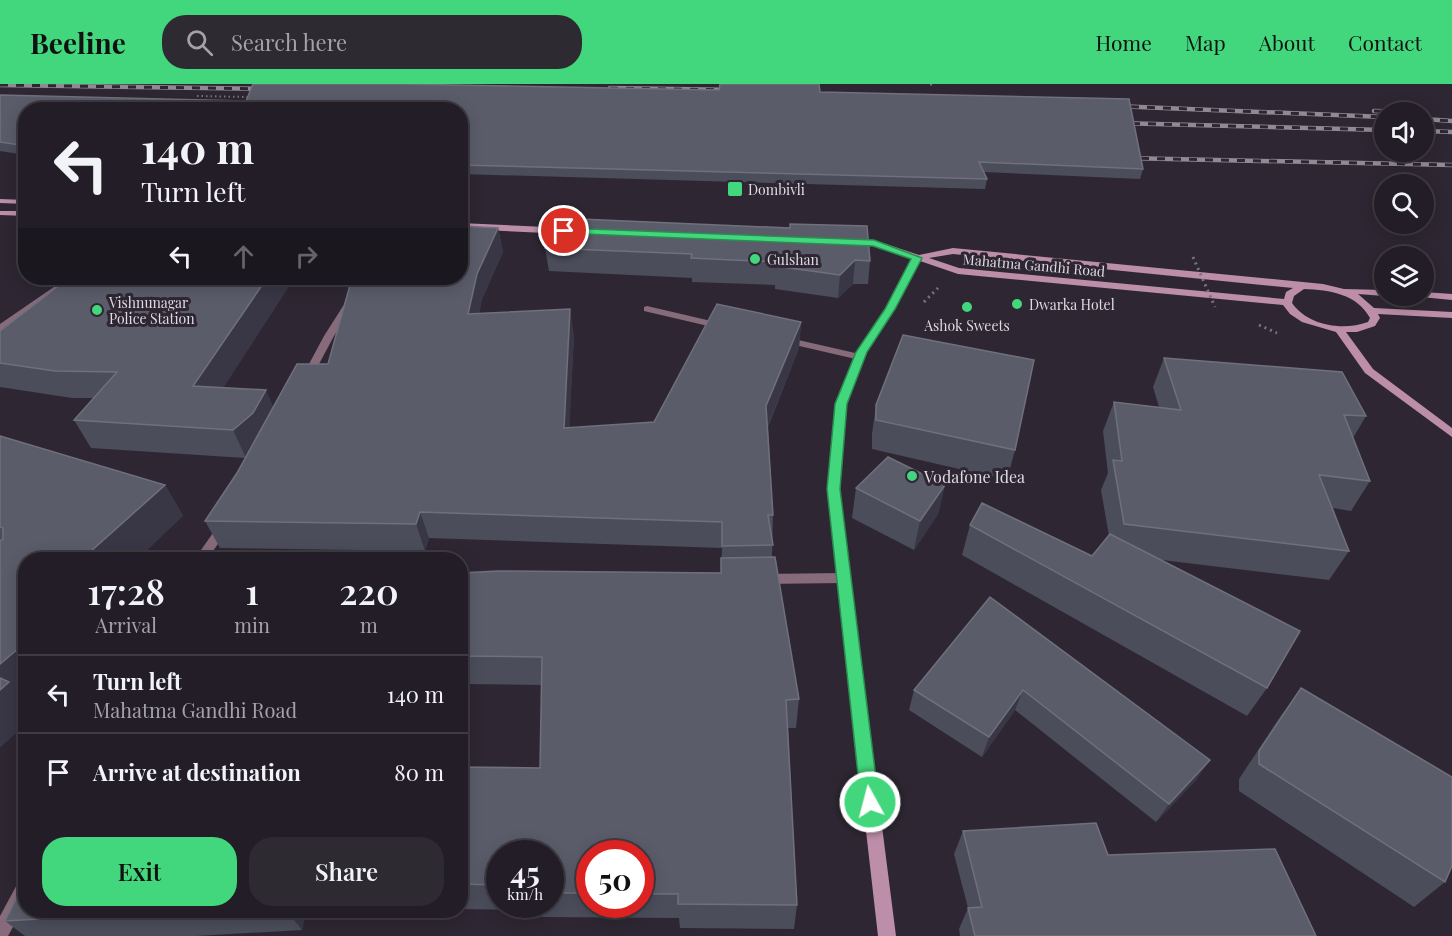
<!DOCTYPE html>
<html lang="en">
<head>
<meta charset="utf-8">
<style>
  :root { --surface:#221d26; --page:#2e2a32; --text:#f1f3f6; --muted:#a2a2a7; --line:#3f3b43; --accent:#42d77c }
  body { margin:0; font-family:"Playfair Display",serif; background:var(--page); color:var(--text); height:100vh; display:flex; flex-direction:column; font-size:22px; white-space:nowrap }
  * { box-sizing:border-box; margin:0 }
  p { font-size:20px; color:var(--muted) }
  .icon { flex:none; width:33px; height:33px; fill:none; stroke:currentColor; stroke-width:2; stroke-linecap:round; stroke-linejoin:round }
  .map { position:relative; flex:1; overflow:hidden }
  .side { position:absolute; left:18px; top:468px; width:450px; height:366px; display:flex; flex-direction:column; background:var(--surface); border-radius:24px; box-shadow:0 3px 15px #0003,0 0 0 2px var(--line) }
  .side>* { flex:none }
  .guide { position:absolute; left:18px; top:18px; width:450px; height:183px; border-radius:24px; box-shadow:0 3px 15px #0003,0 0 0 2px var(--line); background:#221d26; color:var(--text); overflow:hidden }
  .buttons { position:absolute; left:1374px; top:18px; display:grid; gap:12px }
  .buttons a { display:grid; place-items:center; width:60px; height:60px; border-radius:50%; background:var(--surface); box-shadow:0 3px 15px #0003,0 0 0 2px var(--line); font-size:30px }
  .speed { position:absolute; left:486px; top:756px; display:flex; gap:12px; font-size:30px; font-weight:700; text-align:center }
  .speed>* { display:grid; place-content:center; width:78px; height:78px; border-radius:50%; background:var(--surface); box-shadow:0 3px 15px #0003,0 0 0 2px var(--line); line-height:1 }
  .speed small { font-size:15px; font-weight:400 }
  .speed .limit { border:9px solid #d22; background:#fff; color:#111 }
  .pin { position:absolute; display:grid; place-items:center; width:51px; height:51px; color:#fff; margin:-26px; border:3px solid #fff; border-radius:50%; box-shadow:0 2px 6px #0007 }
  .me { position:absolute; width:66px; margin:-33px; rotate:353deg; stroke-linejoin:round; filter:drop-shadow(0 0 4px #0008) }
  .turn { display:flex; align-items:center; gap:21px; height:126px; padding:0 24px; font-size:27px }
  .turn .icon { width:78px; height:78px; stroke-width:2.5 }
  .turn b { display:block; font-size:42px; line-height:51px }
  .lanes { display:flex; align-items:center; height:57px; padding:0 24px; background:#0003; justify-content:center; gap:30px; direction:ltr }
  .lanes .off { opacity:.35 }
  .eta { display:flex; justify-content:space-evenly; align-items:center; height:102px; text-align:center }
  .eta b { font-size:36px; font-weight:600; line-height:42px }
  .primary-button { display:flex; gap:12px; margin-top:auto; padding:12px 24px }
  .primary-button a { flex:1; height:69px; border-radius:24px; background:var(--accent); color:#111; font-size:24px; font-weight:600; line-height:69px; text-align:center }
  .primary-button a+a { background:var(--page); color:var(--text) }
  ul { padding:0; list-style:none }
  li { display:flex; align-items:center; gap:18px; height:78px; padding:0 24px; border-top:2px solid var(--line) }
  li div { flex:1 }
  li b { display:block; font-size:22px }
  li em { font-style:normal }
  header { display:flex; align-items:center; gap:36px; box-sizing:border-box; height:84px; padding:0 30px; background:var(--accent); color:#111 }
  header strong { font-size:28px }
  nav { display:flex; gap:33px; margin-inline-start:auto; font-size:21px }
  .search { width:420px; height:54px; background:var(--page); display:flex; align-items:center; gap:15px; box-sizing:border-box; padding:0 21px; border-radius:24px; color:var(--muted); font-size:22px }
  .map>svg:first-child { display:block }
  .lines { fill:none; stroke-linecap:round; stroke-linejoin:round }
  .path-far1 { stroke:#79747e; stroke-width:2; stroke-dasharray:1.5 3; stroke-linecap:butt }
  .path { stroke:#79747e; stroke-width:3; stroke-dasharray:2 4; stroke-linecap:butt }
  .street { fill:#876b7b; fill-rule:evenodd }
  .secondary { fill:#bc8ea9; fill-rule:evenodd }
  .rail-casing { stroke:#908a94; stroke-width:4.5 }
  .rail { stroke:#2e2733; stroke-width:3; stroke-dasharray:8; stroke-linecap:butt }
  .path-bridge { stroke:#79747e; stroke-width:3; stroke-dasharray:2 4; stroke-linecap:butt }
  .wall { fill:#4b4d5b; fill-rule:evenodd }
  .shaded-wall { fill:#393745 }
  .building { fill:#5b5c6a; stroke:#70707d; stroke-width:1.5 }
  .route { fill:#42d77c; stroke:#2b8c51; stroke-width:1.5 }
  .poi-dot { fill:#42d77c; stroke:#2e2733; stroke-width:2 }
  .labels { text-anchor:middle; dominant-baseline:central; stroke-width:6; stroke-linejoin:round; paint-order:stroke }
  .far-poi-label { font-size:14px; fill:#dfdbe3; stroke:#2e2733; text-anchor:start }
  .far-street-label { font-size:14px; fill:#dfdbe3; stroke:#2e2733 }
  .poi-label { font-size:16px; fill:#dfdbe3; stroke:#2e2733; text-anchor:start }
</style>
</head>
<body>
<header>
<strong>Beeline</strong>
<div class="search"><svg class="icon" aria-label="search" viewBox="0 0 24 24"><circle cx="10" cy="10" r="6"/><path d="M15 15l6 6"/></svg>Search here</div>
<nav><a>Home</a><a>Map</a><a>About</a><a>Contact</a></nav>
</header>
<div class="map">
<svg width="1452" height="852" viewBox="0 0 1452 852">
  <rect width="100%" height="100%" fill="#2e2733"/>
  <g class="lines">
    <g class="path-far1">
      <polyline points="931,0 931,3"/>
      <polyline points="197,12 247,13"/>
    </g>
    <g class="path">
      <polyline points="924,218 938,204"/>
      <polyline points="1259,241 1277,249"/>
    </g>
    <g class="street">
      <polygon points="67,194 77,194 0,247 0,240"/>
      <polygon points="361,194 371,194 334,252 312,293 307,296 303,295 302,293 324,252"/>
      <polygon points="647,222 724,240 726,242 721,245 644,227 644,223"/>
      <polygon points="785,253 864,271 865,273 860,276 782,258 780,256"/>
      <polygon points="224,438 230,442 207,476 194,476 220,439"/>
      <polygon points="843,489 848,491 849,494 848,497 843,499 763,500 758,498 757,495 758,492 763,490"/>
      <polygon points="26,793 26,819 8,852 0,852 0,832 20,795"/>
    </g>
    <g class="secondary">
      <polygon points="0,115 26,116 26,120 0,119"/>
      <polygon points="0,127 26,127 26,132 0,131"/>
      <polygon points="460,139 567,144 571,147 567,150 460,145"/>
      <path d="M874,156L919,171L953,164L1323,200L1344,205L1384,206V212L1358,210L1374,224L1452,228V234L1378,230L1380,234L1375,242L1357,248H1346L1373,285L1452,344V353L1365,289L1336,248L1302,238L1290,230L1283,221L958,190L920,177L895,225L867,268L846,320L839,405L896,852H878L827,405L836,320L857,268L885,225L912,175L873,162H854L850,159L854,156ZM953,170L1293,204L1286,208L1284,215L959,184L929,174ZM1304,205C1330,206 1357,210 1370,234L1368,238C1343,247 1308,242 1292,219L1294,212Z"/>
      <polygon points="1424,208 1452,210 1452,216 1421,213 1420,212 1424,212"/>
    </g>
    <g class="rail-casing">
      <g id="rail">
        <polyline points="0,1 269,5"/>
        <polyline points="610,4 736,6"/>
        <polyline points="1115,22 1384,33"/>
        <polyline points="1374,27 1423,28"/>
        <polyline points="1424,35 1452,37"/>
        <polyline points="1116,39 1384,46"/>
        <polyline points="1424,47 1452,48"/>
        <polyline points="1125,74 1452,81"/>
      </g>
    </g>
    <use href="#rail" class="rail"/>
    <polyline class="path-bridge" points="1193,173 1215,223"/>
  </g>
  <g class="wall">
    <polygon points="820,8 1143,85 1140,95 984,88 987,95 985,105 460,90 460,26 26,26 26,71 0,67 0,11 246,17"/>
    <path d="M498,144L503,168L482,215L479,229L574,251L569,344L654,338L801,238L799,264L768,343L773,431L772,473L799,615L796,644H788L797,821L794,845L680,844L679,834L542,833L539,826L460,825V683L540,684L542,601L460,600V489H721L722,464L429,454L425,467L220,464L205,437L237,389L245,374L91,364L74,336L94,314H72L0,303V247L69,194H294L223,304L273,323L328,280L460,194ZM500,770H550V820H500ZM590,770H640V820H590Z"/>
    <polygon points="545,164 870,177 868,200 853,200 838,214 775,205 775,201 692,198 692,194 549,187"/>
    <polygon points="1164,274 1366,332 1353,354 1370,397 1351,427 1333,424 1349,467 1329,496 1162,476 1267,604 1247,632 962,471 970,441 1092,472 1109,452 1101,406 1108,389 1103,347 1114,318 1159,323 1153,303"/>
    <polygon points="876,321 1015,366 1007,396 872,365 872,350"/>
    <polygon points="0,352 165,401 183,432 26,476 26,613 24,615 26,616 26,640 0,663"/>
    <polygon points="945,401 938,430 914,466 852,434 856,404"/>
    <polygon points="990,513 1197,695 1156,738 1015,626 982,673 909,626 914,606"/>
    <polygon points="1301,604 1445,798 1414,823 1239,707 1239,695 1280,633"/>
    <polygon points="963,747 1108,771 1316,852 960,852 959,845 968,824 954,770"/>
    <polygon points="26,826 306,826 302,846 196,852 25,852 5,837"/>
  </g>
  <g class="shaded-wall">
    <polygon points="498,144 503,168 482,215 474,256 468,230 477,190"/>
    <polygon points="855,176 853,200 838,214 840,191"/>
    <polygon points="267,194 294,194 207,329 193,302"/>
    <polygon points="570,225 574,251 568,371 564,344"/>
    <polygon points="801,238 799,264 765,349 766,322"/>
    <polygon points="266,306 278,333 246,374 233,346"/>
    <polygon points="165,401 183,432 137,476 81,476"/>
    <polygon points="945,401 938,430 914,466 920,437"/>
    <polygon points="420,428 429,454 425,467 416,440"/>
    <polygon points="26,558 26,613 24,615 26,616 26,640 0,663 0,580"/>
    <polygon points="1023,606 1015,626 982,673 989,653"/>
    <polygon points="1210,676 1197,695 1156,738 1169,720"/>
    <polygon points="286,826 306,826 302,846"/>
  </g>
  <g class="building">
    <polygon points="253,0 402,0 719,6 720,0 819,0 820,8 1129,15 1143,85 979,78 987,95 460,81 460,26 26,26 26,62 0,58 0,11 246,17"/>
    <polygon points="557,134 790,144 790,140 867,142 870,177 855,176 840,191 776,182 776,178 691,174 692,170 545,164"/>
    <polygon points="460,142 498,144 477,190 468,230 570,225 564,344 654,338 717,220 801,238 766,322 773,431 768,431 773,461 722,462 722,438 420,428 416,440 205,437 237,389 297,280 328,280 352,194 460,194"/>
    <polygon points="69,194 267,194 193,302 266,306 253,329 233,346 74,336 117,288 55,287 0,279 0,247"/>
    <polygon points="903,251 1034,276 1015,366 876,336 876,321"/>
    <polygon points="1164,274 1342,288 1366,332 1344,331 1370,397 1319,391 1349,467 1124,440 1113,376 1122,377 1114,318 1181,326"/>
    <polygon points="0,352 165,401 81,476 26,476 26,558 0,580 0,457 3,455 3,444 0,443"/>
    <polygon points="888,373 945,401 920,437 856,404"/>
    <polygon points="982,419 1092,472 1110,450 1300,547 1267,604 970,441"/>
    <polygon points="775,473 799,615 786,616 797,821 678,820 678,810 640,810 640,770 590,770 590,809 550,809 550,770 500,770 500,801 460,800 460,683 540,684 542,573 460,572 460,489 498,487 721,489 721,474"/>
    <polygon points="990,513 1210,676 1169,720 1023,606 989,653 914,606"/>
    <polygon points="0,594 9,598 0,606"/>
    <polygon points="1301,604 1452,693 1452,782 1445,798 1259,680 1259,667"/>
    <polygon points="1096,739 1108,771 1275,765 1316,852 975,852 968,824 982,823 963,747"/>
    <polygon points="26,795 26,826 200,826 5,837"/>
  </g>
  <polygon class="route" points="564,144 874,156 922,174 895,225 867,268 847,320 840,405 879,718 877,724 870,726 864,724 861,718 827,405 835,320 856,268 885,225 911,175 873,162 560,149 559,147"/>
  <g class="poi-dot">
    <rect x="727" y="97" width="16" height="16" rx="3"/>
    <circle cx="755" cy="175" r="6"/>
    <circle cx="1017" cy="220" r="6"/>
    <circle cx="967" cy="223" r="6"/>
    <circle cx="97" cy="226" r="6"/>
    <circle cx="912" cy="392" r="6"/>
  </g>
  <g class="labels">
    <g class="far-poi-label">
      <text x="748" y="105">Dombivli</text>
      <text x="767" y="175">Gulshan</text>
      <text x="109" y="218">Vishnunagar<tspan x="109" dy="16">Police Station</tspan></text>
      <text x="1029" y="220">Dwarka Hotel</text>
      <text x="967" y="241" text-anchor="middle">Ashok Sweets</text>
    </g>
    <g class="far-street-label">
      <text transform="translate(1034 181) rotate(5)">Mahatma Gandhi Road</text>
    </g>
    <g class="poi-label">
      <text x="924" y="392">Vodafone Idea</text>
    </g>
  </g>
</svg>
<div class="buttons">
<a><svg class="icon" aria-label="sound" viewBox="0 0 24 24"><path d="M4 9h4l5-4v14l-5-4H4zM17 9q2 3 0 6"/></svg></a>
<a><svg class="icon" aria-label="search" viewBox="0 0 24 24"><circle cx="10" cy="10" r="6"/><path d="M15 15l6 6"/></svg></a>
<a><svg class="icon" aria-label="layers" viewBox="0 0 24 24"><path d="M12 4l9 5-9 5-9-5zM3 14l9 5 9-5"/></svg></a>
</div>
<div class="speed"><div>45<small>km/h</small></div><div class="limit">50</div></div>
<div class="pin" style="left:564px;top:147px;background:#d93025"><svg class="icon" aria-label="arrive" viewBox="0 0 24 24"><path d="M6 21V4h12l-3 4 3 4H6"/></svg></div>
<svg class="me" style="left:870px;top:718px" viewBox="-20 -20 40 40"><circle r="17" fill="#42d77c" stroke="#fff" stroke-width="3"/><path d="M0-11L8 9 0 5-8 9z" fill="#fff"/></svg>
<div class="guide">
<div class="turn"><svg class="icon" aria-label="left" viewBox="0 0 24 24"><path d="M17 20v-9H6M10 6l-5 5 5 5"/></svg><div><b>140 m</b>Turn left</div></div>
<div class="lanes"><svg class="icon" aria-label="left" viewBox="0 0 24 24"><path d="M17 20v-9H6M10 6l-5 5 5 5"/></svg><svg class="icon off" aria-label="ahead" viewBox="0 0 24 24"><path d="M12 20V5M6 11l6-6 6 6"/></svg><svg class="icon off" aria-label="right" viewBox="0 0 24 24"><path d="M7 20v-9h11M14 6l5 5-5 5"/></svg></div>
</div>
<section class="side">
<div class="eta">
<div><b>17:28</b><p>Arrival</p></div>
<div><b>1</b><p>min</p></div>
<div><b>220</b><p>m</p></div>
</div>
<ul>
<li><svg class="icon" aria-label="left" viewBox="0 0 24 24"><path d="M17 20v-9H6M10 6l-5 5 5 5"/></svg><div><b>Turn left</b><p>Mahatma Gandhi Road</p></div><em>140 m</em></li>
<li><svg class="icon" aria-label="arrive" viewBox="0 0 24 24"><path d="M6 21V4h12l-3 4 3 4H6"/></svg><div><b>Arrive at destination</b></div><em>80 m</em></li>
</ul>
<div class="primary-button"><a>Exit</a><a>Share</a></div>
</section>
</div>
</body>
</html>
